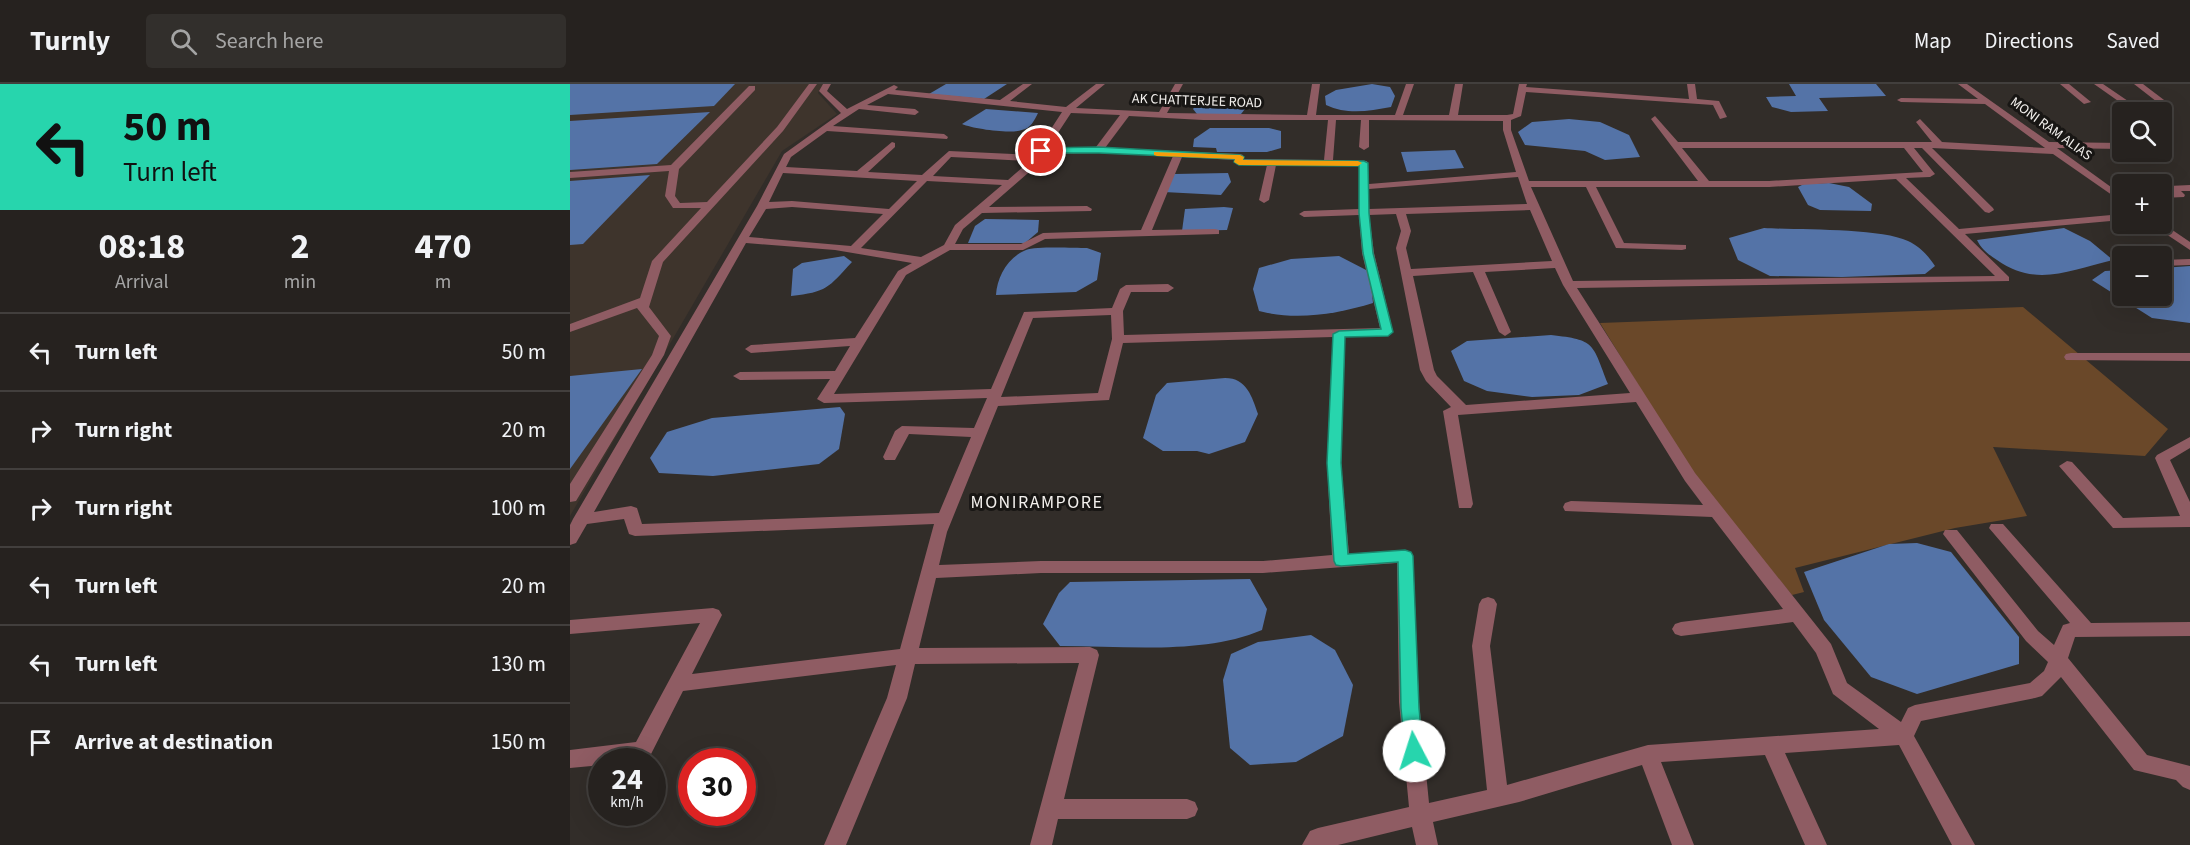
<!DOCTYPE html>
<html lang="en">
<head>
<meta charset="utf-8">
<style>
  :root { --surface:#26221f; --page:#322f2c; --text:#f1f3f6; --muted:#a4a4a4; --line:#423f3d }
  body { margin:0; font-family:"Source Sans 3",sans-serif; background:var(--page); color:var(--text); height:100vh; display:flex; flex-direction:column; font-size:22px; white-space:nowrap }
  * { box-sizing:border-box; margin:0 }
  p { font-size:20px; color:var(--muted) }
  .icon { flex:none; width:33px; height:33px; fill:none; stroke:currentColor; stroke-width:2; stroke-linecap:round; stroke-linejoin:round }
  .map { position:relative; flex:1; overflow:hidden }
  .details { display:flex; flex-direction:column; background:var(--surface); width:570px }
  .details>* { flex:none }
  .top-card { background:#27d5ad; color:#111; overflow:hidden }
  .buttons { position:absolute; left:1542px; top:18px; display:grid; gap:12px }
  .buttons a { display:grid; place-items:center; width:60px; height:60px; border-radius:6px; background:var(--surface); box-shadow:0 6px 24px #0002,0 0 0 2px var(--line); font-size:30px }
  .speed { position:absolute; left:18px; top:664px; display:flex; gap:12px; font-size:30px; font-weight:700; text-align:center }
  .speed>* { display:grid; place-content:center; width:78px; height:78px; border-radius:50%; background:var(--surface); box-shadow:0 6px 24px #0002,0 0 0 2px var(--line); line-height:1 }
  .speed small { font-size:15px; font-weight:400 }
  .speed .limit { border:9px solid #d22; background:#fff; color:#111 }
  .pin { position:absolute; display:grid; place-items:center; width:51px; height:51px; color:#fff; margin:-26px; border:3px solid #fff; border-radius:50%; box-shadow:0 2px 6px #0007 }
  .me { position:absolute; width:66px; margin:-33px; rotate:355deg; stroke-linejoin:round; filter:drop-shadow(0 0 4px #0008) }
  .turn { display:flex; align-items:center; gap:21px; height:126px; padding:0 24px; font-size:27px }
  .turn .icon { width:78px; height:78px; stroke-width:2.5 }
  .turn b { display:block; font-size:42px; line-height:51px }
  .eta { display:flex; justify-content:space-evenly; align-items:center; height:102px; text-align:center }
  .eta b { font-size:36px; font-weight:700; line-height:42px }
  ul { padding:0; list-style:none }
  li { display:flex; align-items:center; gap:18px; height:78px; padding:0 24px; border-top:2px solid var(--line) }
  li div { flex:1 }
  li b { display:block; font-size:22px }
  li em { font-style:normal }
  header { display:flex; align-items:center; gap:36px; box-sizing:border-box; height:84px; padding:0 30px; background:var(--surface); border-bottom:2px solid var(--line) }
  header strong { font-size:28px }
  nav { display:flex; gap:33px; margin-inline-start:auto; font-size:21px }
  .search { width:420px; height:54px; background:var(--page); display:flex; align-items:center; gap:15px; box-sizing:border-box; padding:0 21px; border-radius:6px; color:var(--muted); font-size:22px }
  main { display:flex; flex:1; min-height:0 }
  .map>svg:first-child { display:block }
  .built { fill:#3e342c }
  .green { fill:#6a4829 }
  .water { fill:#5473a7 }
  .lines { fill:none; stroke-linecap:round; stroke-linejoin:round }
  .minor { fill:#8f5c63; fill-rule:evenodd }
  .route { fill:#27d5ad; stroke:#198a70; stroke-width:1.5 }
  .slow { fill:#f59e0b }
  .labels { text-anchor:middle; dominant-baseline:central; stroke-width:6; stroke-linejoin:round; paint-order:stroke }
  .far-street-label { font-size:14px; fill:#f3f0ed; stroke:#181614 }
  .neighbourhood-label { font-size:18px; letter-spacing:1.5px; fill:#f3f0ed; stroke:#181614 }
</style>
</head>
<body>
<header>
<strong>Turnly</strong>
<div class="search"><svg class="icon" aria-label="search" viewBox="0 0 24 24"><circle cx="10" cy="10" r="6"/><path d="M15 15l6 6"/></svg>Search here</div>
<nav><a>Map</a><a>Directions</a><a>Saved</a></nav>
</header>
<main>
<section class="details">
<div class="top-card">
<div class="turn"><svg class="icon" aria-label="left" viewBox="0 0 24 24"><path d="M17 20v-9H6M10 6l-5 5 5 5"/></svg><div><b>50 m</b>Turn left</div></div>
</div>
<div class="eta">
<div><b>08:18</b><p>Arrival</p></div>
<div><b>2</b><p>min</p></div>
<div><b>470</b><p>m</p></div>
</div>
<ul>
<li><svg class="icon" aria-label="left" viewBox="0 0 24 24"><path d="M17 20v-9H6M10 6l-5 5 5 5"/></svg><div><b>Turn left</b></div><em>50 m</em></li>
<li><svg class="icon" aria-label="right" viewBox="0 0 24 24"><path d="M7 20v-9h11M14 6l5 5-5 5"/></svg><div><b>Turn right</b></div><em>20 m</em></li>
<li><svg class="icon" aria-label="right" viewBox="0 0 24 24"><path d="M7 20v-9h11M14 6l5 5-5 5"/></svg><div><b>Turn right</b></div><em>100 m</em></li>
<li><svg class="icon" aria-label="left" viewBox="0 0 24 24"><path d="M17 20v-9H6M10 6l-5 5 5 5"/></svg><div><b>Turn left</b></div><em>20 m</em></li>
<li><svg class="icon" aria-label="left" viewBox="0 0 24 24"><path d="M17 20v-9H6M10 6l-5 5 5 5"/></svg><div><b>Turn left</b></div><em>130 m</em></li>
<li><svg class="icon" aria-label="arrive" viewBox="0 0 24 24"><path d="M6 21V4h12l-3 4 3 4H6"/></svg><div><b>Arrive at destination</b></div><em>150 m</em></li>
</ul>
</section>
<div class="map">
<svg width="1620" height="761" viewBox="0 0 1620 761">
  <rect width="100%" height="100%" fill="#322d29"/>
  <polygon class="built" points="0,0 253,0 248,9 267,30 212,67 0,432"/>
  <polygon class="green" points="1453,223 1598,345 1575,372 1423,363 1457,432 1385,444 1225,484 1234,508 1222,511 1126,395 1030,239"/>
  <g class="water">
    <polygon points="0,0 165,0 144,22 0,31"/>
    <polygon points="376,0 437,0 414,15 359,10"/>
    <path d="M802,0L820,3L825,12L821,23C799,27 777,31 756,21L755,12L766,6Z"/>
    <polygon points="1219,0 1306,0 1316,12 1249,14 1258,27 1221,28 1202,23 1196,13 1226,12"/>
    <polygon points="642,11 683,15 671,30 627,30 623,25 632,14"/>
    <path d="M416,25L468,29C464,37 461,44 452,46C440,50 404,45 392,40Z"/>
    <polygon points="140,28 87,80 0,86 0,37"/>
    <polygon points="999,35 1030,38 1059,51 1070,73 1035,76 1015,67 955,61 948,48 962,38"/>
    <polygon points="640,44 699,44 711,47 711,64 697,68 647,68 646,64 623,63 624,55"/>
    <polygon points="885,66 894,84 837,88 831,68"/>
    <polygon points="658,89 661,98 651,111 594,108 604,90"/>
    <polygon points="80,91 13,160 0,161 0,97"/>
    <polygon points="1259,99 1279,103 1302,120 1301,127 1250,126 1238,121 1228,103 1234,100"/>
    <polygon points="654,123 663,124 657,146 612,147 615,125"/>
    <polygon points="415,135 469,136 468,148 455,159 398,159 405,142"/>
    <path d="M1194,144C1229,146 1310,144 1338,157C1351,163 1358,172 1365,182L1355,190L1272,193L1200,192L1168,176L1159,154Z"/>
    <path d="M1494,144L1520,157L1543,176C1499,186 1467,204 1427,176C1418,170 1412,166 1407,156Z"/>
    <path d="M517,164L531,169L527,196L506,208L426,211C427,193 438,173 456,166C466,162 504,164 517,164Z"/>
    <path d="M274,172L282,178C258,204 257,208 221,212L223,185L232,179Z"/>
    <path d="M769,172L800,188L803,219C767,230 726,237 689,227L683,205L689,184L721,175Z"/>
    <polygon points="1620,182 1620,239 1582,234 1522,196 1535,187 1552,186 1552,212 1592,212 1592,184"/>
    <path d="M981,251C1026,256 1022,259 1038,300L1009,311L962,313L917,307L894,297L881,267L897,257Z"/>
    <polygon points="72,285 0,385 0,292"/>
    <path d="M655,294C677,294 682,313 688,330L675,358L639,370L627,367H593L573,354L586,311L597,299Z"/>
    <polygon points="270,323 275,330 269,365 249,380 143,392 89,389 80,374 97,348 142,334"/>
    <polygon points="1347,459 1381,468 1449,553 1449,580 1347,610 1301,593 1254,536 1234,488 1319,460"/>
    <path d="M680,495L697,525L692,546C633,571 555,562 490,562L473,540L489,509L500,498Z"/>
    <polygon points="741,551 765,566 783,601 773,652 726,678 680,681 660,664 653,596 661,570 688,558"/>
  </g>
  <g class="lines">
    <g class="minor">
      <polygon points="239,0 247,0 213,47 93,178 79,223 101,252 94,271 6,417 0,418 0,400 82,271 89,252 67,224 0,248 0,240 70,214 82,177 131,124 103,124 95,112 99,87 0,94 0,88 101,81 179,2 185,2 185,6 109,85 105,112 110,119 137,118 207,43"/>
      <path d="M253,0H261L257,7L277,25L324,1L328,3L325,6L430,16L453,0H462L440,17L496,23L526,0H535L506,24L589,28L605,0H613L597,29L737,31L742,0H750L746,31H825L836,0H844L833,31H879L885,0H893L888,31H937L943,30L949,0H957L956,3L1119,15L1117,0H1125L1127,15L1149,17L1157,33L1150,35L1143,21L956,8L951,32L941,36V46L959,97H1128L1081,35L1085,32L1108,58H1362L1346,38L1350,35L1372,58L1475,64L1415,20L1331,18L1327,16L1331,14L1408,15L1388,0H1397L1479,58L1552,59V65L1487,64L1552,111V118L1483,70L1362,64L1423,124L1424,126L1419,129L1415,128L1352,64H1344L1365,90L1360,93L1336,94L1389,145L1552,130V136L1395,150L1439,193V197L1007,204L1125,389L1261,560L1277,599L1331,638L1338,624L1345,621L1460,599L1474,587L1478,578L1456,557L1373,450L1375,446H1387L1468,547L1484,561L1493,541L1500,539L1419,444L1421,440H1433L1521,539L1620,538V552L1505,553L1498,574L1577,671L1620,682V706L1613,703L1606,696L1564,686L1491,593L1472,612L1465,614L1351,637L1344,652L1405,761H1382L1329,661L1215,669L1257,761H1235L1195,671L1091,678L1124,761H1102L1072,681L949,718L863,738L868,761H846L842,743L768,761H732L740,747L748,744L839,723L829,618L827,479L693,489H471L366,494L349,564L520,563L527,566L529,571L494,715H617L625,718L628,725L625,732L617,735H488L482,761H460L509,579L345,580L337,614L276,761H254L317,614L326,581L113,607L79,674L56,678H32V681L0,684V666L66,658L130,539L0,550V536L143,524L149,526L152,531L122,590L330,565L364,440L65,452L59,450L54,435L17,440L6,459L0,461V441L3,435L187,122L214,70L271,29L249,7ZM318,10L492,28L464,71L379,67L352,91L298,88L325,63V59L322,58L287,87L216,83L221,73L257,47L377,55L378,53L374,50L263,42L289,25L345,31L349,28L345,25L297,21ZM501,29L550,31L526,63L478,64ZM559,32L633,36H758L754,76L674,75L673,71L670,70L535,64ZM766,36H791L789,63L794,66L799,63V36L933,37V46L946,88L799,100L797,77L763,76ZM1112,64H1334L1353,88L1199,97H1139ZM529,69L603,72L571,146L473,149L451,160H385L393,145L412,129L521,127L522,125L517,122L419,123L465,83L474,70ZM381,73L460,77L438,96L363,92ZM612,73L665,76L666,80L669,81H697L689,116L694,119L699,116L706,81L789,82V125L734,127L729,130L734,133L789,131L792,169L810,244L554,251L553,227L561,208H598L604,204L598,200L556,201L550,205L542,224L454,228L421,305L264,310L336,191L380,166H453L475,155L649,150V146L645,145L582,146ZM213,89L347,97L319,125L222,117L199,118ZM948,93L957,120L799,125V105ZM1326,95L1425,192L1003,197L961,103H1016L1046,164L1112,166L1116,165V161L1054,159L1026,103H1199ZM357,97L432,101L385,141L374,161L351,173L291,164ZM222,123L313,130L281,162L179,153L196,125ZM960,126L982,177L841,185L836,164L841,147L836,130ZM826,130L831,147L826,164L850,286L856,297L881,323L873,327L889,424H901L903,420L888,331L1066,318L1115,397L1133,421L1001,417L995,419L993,423L995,427L1142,433L1213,525L1111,538L1105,540L1102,545L1105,550L1111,552L1223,538L1246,569L1263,610L1309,645L1078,661L937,701L920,562L927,520L924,515L918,513L912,515L909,520L902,562L917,706L859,719L849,618L843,472L841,468L835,466L779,470L771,379L775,253L817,252L823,248L804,169L799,131ZM176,159L265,166L342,179L328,187L285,254L181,261L175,265L181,269L280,262L265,287L170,288L163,292L170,296L260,295L247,315L254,319L417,314L404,344L332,342L325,347L313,373L315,376H325L339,350L401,353L369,429L72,440L67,424L61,422L24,428ZM985,184L993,201L1060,309L896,321L867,292L864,286L843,192L903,188L929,248L935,252L941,248L915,188ZM541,231L542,255L528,309L431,313L463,234ZM763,253L757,379L762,471L693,477H471L369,481L377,448L428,322L539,316L553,259Z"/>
      <polygon points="1490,0 1499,0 1521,18 1514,20"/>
      <polygon points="1524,0 1533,0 1558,17 1551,19"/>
      <polygon points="1564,0 1573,0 1598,19 1591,21"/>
      <polygon points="1620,101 1620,107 1611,107 1615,111 1614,113 1592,114 1592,108 1601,108 1597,104 1599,102"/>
      <polygon points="1592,139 1620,158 1620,166 1581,140"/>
      <polygon points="1620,175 1620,181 1592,182 1592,176"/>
      <polygon points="1501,269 1620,269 1620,277 1496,276 1494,273 1496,270"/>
      <polygon points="1620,353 1620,364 1600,376 1620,418 1620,443 1543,444 1489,382 1497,377 1502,378 1553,434 1610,432 1585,374 1587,371"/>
    </g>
  </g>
  <polygon class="route" points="529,63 670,71 674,73 673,76 794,77 798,79 799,129 803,169 823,248 818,252 775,253 771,379 778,470 835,466 841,468 843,472 849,624 853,667 851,673 844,675 838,673 835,667 831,624 828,478 771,482 766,481 764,477 757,379 763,250 769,247 811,245 793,169 789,129 789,82 669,81 664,78 665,75 529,69 471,69 467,67 471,64"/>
  <polygon class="slow" points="584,68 670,71 674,73 673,76 788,77 792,79 788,82 669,81 664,78 665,75 587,72 584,71"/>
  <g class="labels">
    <g class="far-street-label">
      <text transform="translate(627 17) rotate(2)">AK CHATTERJEE ROAD</text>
      <text transform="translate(1481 45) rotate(36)">MONI RAM ALIAS</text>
    </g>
    <g class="neighbourhood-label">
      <text x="467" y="418">MONIRAMPORE</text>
    </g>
  </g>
</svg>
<div class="buttons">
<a><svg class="icon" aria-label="search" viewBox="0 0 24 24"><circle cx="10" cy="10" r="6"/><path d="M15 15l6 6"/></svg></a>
<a>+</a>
<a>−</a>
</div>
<div class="speed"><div>24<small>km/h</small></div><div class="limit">30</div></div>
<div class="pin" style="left:471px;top:67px;background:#d93025"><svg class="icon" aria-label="arrive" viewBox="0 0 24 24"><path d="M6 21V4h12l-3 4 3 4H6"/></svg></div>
<svg class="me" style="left:844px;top:667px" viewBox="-20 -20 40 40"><circle r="19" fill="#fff"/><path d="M0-13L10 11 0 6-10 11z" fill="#27d5ad"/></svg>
</div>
</main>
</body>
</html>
